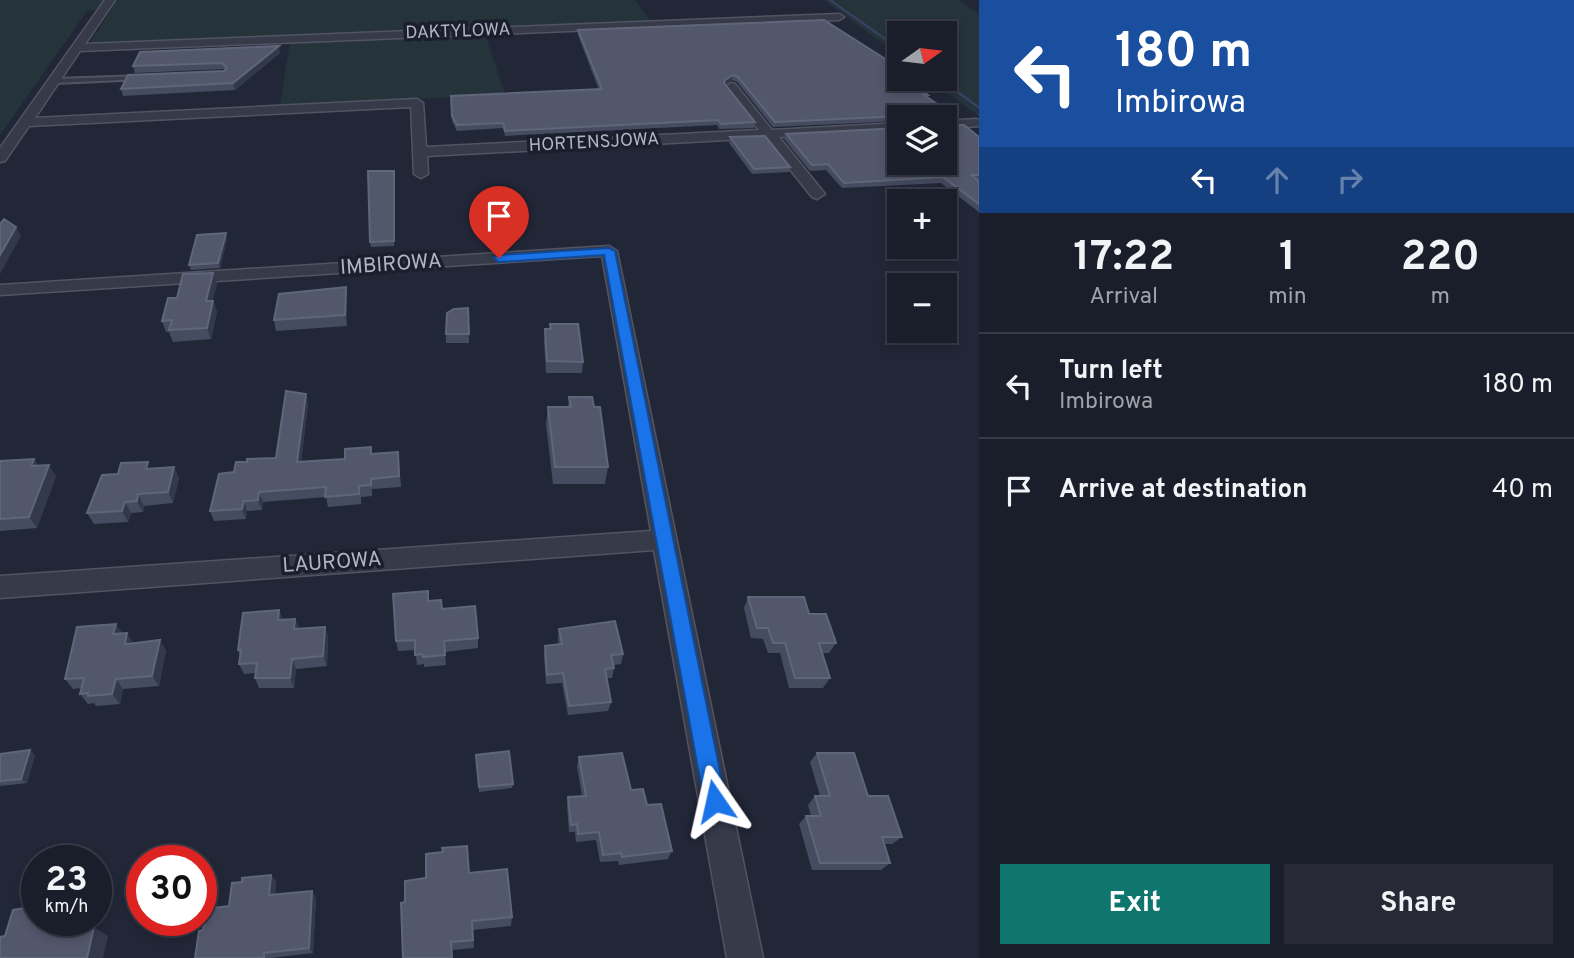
<!DOCTYPE html>
<html lang="en">
<head>
<meta charset="utf-8">
<style>
  :root { --surface:#1a1d2a; --page:#272a36; --text:#f1f3f6; --muted:#9fa2a8; --line:#383b47; --accent:#0f766e }
  body { margin:0; font-family:Overpass,sans-serif; background:var(--page); color:var(--text); height:100vh; display:flex; flex-direction:column; font-size:26px; white-space:nowrap }
  * { box-sizing:border-box; margin:0 }
  p { font-size:23px; color:var(--muted) }
  .icon { flex:none; width:38px; height:38px; fill:none; stroke:currentColor; stroke-width:2; stroke-linecap:round; stroke-linejoin:round }
  .map { position:relative; flex:1; overflow:hidden }
  .sheet { display:flex; flex-direction:column; background:var(--surface); width:595px }
  .sheet>* { flex:none }
  .hud { background:#1a4fa0; color:#fff; overflow:hidden }
  .needle { width:46px; rotate:76deg }
  .controls { position:absolute; left:887px; top:21px; display:grid; gap:14px }
  .controls a { display:grid; place-items:center; width:70px; height:70px; border-radius:0px; background:var(--surface); box-shadow:0 4px 10px #0003,0 0 0 2px var(--line); font-size:35px }
  .speed { position:absolute; left:21px; top:845px; display:flex; gap:14px; font-size:35px; font-weight:700; text-align:center }
  .speed>* { display:grid; place-content:center; width:91px; height:91px; border-radius:50%; background:var(--surface); box-shadow:0 4px 10px #0003,0 0 0 2px var(--line); line-height:1 }
  .speed small { font-size:18px; font-weight:400 }
  .speed .limit { border:10px solid #d22; background:#fff; color:#111 }
  .pin { position:absolute; display:grid; place-items:center; width:60px; height:60px; color:#fff; margin:-72px -30px; border-radius:50% 50% 50% 0; rotate:-45deg; box-shadow:0 0 7px #0007 }
  .pin .icon { rotate:45deg }
  .me { position:absolute; width:77px; margin:-38px; rotate:349deg; stroke-linejoin:round; filter:drop-shadow(0 0 5px #0008) }
  .turn { display:flex; align-items:center; gap:24px; height:147px; padding:0 21px; font-size:32px }
  .turn .icon { width:91px; height:91px; stroke-width:2.5 }
  .turn b { display:block; font-size:49px; line-height:60px }
  .lanes { display:flex; align-items:center; height:66px; padding:0 21px; background:#0003; justify-content:center; gap:35px; direction:ltr }
  .lanes .off { opacity:.35 }
  .eta { display:flex; justify-content:space-evenly; align-items:center; height:119px; text-align:center }
  .eta b { font-size:42px; font-weight:700; line-height:49px }
  .action { display:flex; gap:14px; margin-top:auto; padding:14px 21px }
  .action a { flex:1; height:80px; border-radius:0px; background:var(--accent); color:#fff; font-size:28px; font-weight:700; line-height:80px; text-align:center }
  .action a+a { background:var(--page); color:var(--text) }
  ul { padding:0; list-style:none }
  li { display:flex; align-items:center; gap:21px; height:105px; padding:0 21px; border-top:2px solid var(--line) }
  li div { flex:1 }
  li b { display:block; font-size:26px }
  li em { font-style:normal }
  main { display:flex; flex:1; min-height:0 }
  .map>svg:first-child { display:block }
  .green { fill:#25343a }
  .lines { fill:none; stroke-linecap:round; stroke-linejoin:round }
  .stream { fill:#384161; fill-rule:evenodd }
  .service-casing { stroke:#515463; stroke-width:4 }
  .minor-casing { stroke:#515463; stroke-width:3 }
  .service { fill:#363a49; fill-rule:evenodd }
  .minor { fill:#363a49; fill-rule:evenodd }
  .wall { fill:#464c60 }
  .shaded-wall { fill:#33384b }
  .building { fill:#52576b; stroke:#606679; stroke-width:2 }
  .route { fill:#1a73e8; stroke:#114b97; stroke-width:2 }
  .labels { text-anchor:middle; dominant-baseline:central; stroke-width:7; stroke-linejoin:round; paint-order:stroke }
  .far-street-label { font-size:18px; fill:#b1b4c5; stroke:#1b1f2d }
  .street-label { font-size:21px; fill:#b1b4c5; stroke:#1b1f2d }
</style>
</head>
<body>
<main>
<div class="map">
<svg width="979" height="958" viewBox="0 0 979 958">
  <rect width="100%" height="100%" fill="#222738"/>
  <g class="green">
    <polygon points="0,0 635,0 651,22 89,44 112,8 87,11 0,135"/>
    <polygon points="824,0 958,0 979,14 979,116 929,79 945,79 945,33 900,33 899,56"/>
    <polygon points="485,34 505,95 280,105 290,42"/>
  </g>
  <g class="lines">
    <g class="stream">
      <polygon points="828,0 832,0 900,48 900,51"/>
      <polygon points="937,79 942,79 979,106 979,109"/>
    </g>
    <g class="service-casing">
      <polygon id="service" points="141,76 144,78 143,79 56,83 53,81 56,79"/>
    </g>
    <g class="minor-casing">
      <g id="minor">
        <polygon points="105,0 115,0 85,44 839,14 844,17 839,20 80,51 35,118 417,99 423,103 426,147 759,130 725,87 731,83 735,84 772,130 900,123 900,131 779,137 825,194 817,199 812,197 765,138 427,156 428,174 421,178 414,174 411,107 29,126 5,161 0,162 0,148"/>
        <polygon points="976,119 979,120 979,126 945,129 945,121"/>
        <polygon points="609,246 617,251 763,958 727,958 654,550 0,598 0,576 651,531 602,256 0,295 0,285"/>
      </g>
    </g>
    <use href="#service" class="service"/>
    <use href="#minor" class="minor"/>
  </g>
  <g class="wall">
    <polygon points="578,30 928,95 927,97 950,113 948,118 945,120 946,125 979,137 979,181 978,181 979,182 979,212 941,183 842,188 826,170 810,171 784,139 786,134 900,128 945,117 900,117 900,121 773,127 737,82 732,80 725,84 755,122 754,128 719,129 717,125 505,136 503,128 457,131 452,121 451,96 599,90 578,35"/>
    <polygon points="280,53 235,90 123,96 121,89 225,70 224,69 135,73 133,66"/>
    <polygon points="730,137 790,167 789,172 752,174 729,143"/>
    <polygon points="394,171 394,246 371,247 370,242"/>
    <polygon points="226,233 227,239 220,268 191,270 189,265"/>
    <polygon points="217,284 212,301 217,312 211,339 173,342 169,332 166,332 162,321 177,298"/>
    <polygon points="346,287 347,298 347,326 276,331 274,320"/>
    <polygon points="468,308 469,343 446,343 446,334"/>
    <polygon points="550,324 583,362 582,373 546,373 544,341 545,329 549,329"/>
    <polygon points="569,397 594,407 608,467 605,484 553,484 546,424 548,407 568,407"/>
    <polygon points="308,404 301,462 345,459 371,447 372,454 399,463 401,487 372,489 372,496 361,497 361,504 328,507 326,497 263,502 262,510 247,511 246,519 214,521 210,511 234,472 276,458"/>
    <polygon points="34,459 38,466 56,476 37,528 0,531 0,461"/>
    <polygon points="151,469 179,478 173,503 144,506 143,512 131,513 128,522 94,524 87,513 118,474"/>
    <polygon points="748,597 809,614 836,643 829,653 822,653 830,678 823,688 789,688 780,653 768,653 763,639 751,638 744,608"/>
    <polygon points="429,601 442,609 478,638 478,648 445,652 446,665 424,667 424,664 417,665 415,650 398,651 396,641"/>
    <polygon points="279,610 283,620 295,619 299,629 325,627 328,637 327,666 296,669 294,688 259,688 255,678 255,673 244,674 239,664 240,656 238,650"/>
    <polygon points="559,629 623,654 621,664 614,665 614,668 612,678 607,678 611,702 608,711 568,715 562,683 546,684 544,656 545,646 559,645 558,639"/>
    <polygon points="123,634 134,643 166,650 159,686 123,689 120,704 96,706 94,703 88,704 80,694 82,688 73,689 65,679"/>
    <polygon points="817,753 868,796 902,837 892,844 884,844 890,863 881,870 812,870 799,824 806,816 811,816 808,805 815,796 820,796 810,762"/>
    <polygon points="0,754 35,755 27,783 0,786"/>
    <polygon points="476,755 513,784 512,788 479,792"/>
    <polygon points="579,757 631,790 647,805 672,851 668,859 619,865 618,861 600,862 596,840 576,842 575,832 569,832 567,805 568,797 582,796 577,766"/>
    <polygon points="469,873 512,917 511,926 473,930 474,948 452,950 453,958 403,958 405,902"/>
    <polygon points="271,875 276,882 275,895 316,898 313,953 271,958 195,958 203,930 229,906 242,882"/>
  </g>
  <g class="shaded-wall">
    <polygon points="279,46 280,53 235,90 233,83"/>
    <polygon points="733,75 732,80 724,85 725,80"/>
    <polygon points="16,227 21,236 0,274 0,255"/>
    <polygon points="226,233 227,239 220,268 218,263"/>
    <polygon points="213,273 217,284 210,312 206,301"/>
    <polygon points="346,287 347,298 347,326 345,315"/>
    <polygon points="213,301 217,312 211,339 207,328"/>
    <polygon points="306,394 308,404 300,473 297,462"/>
    <polygon points="34,459 41,470 31,466"/>
    <polygon points="49,465 56,476 37,528 29,517"/>
    <polygon points="174,467 179,478 173,503 168,492"/>
    <polygon points="259,492 263,502 262,510 258,500"/>
    <polygon points="138,494 144,506 143,512 137,501"/>
    <polygon points="244,501 247,511 246,519 242,509"/>
    <polygon points="125,502 131,513 128,522 122,511"/>
    <polygon points="279,610 283,620 278,620"/>
    <polygon points="295,619 299,629 294,629"/>
    <polygon points="116,624 123,634 113,634"/>
    <polygon points="325,627 328,637 327,666 323,656"/>
    <polygon points="127,633 134,644 132,653 125,643"/>
    <polygon points="160,640 166,650 159,686 152,676"/>
    <polygon points="292,659 296,669 294,688 290,678"/>
    <polygon points="116,679 123,689 120,704 112,694"/>
    <polygon points="30,750 35,755 27,783 21,779"/>
    <polygon points="271,875 276,882 275,902 269,895"/>
    <polygon points="312,891 316,898 313,953 309,948"/>
    <polygon points="55,920 73,920 68,940 53,931"/>
    <polygon points="94,927 108,936 103,958 87,958"/>
  </g>
  <g class="building">
    <polygon points="824,20 887,60 900,71 900,79 909,79 928,95 924,95 950,113 945,116 945,117 904,117 904,116 775,122 738,77 733,75 725,80 724,83 755,122 721,124 718,120 505,131 503,123 457,125 452,116 451,96 602,89 578,30"/>
    <polygon points="279,46 233,83 121,89 128,75 224,71 227,68 222,63 133,66 140,52"/>
    <polygon points="945,118 946,125 964,125 979,137 979,175 972,175 979,182 979,204 943,177 844,183 828,164 812,165 786,134 900,128 900,163 945,163"/>
    <polygon points="765,136 790,167 754,169 730,137"/>
    <polygon points="368,171 394,171 394,241 370,242"/>
    <polygon points="4,219 16,227 0,255 0,224"/>
    <polygon points="226,233 218,263 189,265 197,235"/>
    <polygon points="213,273 206,301 213,301 207,328 169,330 172,320 162,321 168,298 177,298 183,274"/>
    <polygon points="346,287 345,315 274,320 279,294"/>
    <polygon points="468,308 469,334 446,334 447,313 454,309"/>
    <polygon points="550,324 578,324 583,362 547,361 545,329 551,329"/>
    <polygon points="286,391 306,394 297,462 345,459 345,449 371,447 371,454 398,452 399,476 371,479 371,485 359,486 359,494 325,497 326,487 259,492 258,500 244,501 242,509 210,511 219,474 234,472 236,462 247,462 247,459 276,458"/>
    <polygon points="569,397 592,397 594,407 600,407 608,467 555,467 548,407 571,407"/>
    <polygon points="34,459 31,466 49,465 29,517 0,519 0,461"/>
    <polygon points="148,462 146,469 174,467 168,492 138,494 137,501 125,502 122,511 87,513 102,475 118,474 121,463"/>
    <polygon points="428,591 428,601 441,600 442,609 475,606 478,638 444,641 445,655 423,657 422,654 415,655 415,640 396,641 393,594"/>
    <polygon points="748,597 804,597 809,614 826,614 836,643 819,643 830,678 795,678 785,643 773,643 768,628 757,628"/>
    <polygon points="279,610 278,620 295,619 294,629 325,627 323,656 292,659 290,678 255,678 257,663 239,664 241,650 238,650 243,613"/>
    <polygon points="615,621 623,654 611,655 614,668 605,669 611,702 569,706 563,673 547,675 545,646 562,644 559,629"/>
    <polygon points="116,624 113,634 127,633 125,643 128,644 160,640 152,676 116,679 112,694 88,696 88,693 80,694 84,678 65,679 77,627"/>
    <polygon points="30,750 21,779 0,781 0,754"/>
    <polygon points="509,751 513,784 479,787 476,755"/>
    <polygon points="622,753 631,790 643,789 647,805 661,804 672,851 622,857 621,853 603,855 599,832 578,834 577,824 571,825 568,797 586,796 579,757"/>
    <polygon points="817,753 854,753 868,796 888,796 902,837 882,837 890,863 820,863 806,816 821,816 815,796 830,796"/>
    <polygon points="467,846 469,873 507,869 512,917 472,921 473,940 451,942 452,958 403,958 401,903 405,902 405,881 426,878 426,854 443,852 442,848"/>
    <polygon points="271,875 269,895 312,891 309,948 264,953 264,958 195,958 199,931 203,930 206,909 229,906 232,883 242,882 242,878"/>
    <polygon points="33,903 37,903 37,920 55,920 53,931 94,927 87,958 0,958 0,937 5,936 13,910 31,907"/>
  </g>
  <polygon class="route" points="609,248 615,251 726,801 722,809 715,812 707,809 704,801 604,255 499,262 493,258 499,255"/>
  <g class="labels">
    <g class="far-street-label">
      <text transform="translate(458 32) rotate(-2)">DAKTYLOWA</text>
      <text transform="translate(594 143) rotate(-3)">HORTENSJOWA</text>
    </g>
    <g class="street-label">
      <text transform="translate(391 265) rotate(-4)">IMBIROWA</text>
      <text transform="translate(332 563) rotate(-4)">LAUROWA</text>
    </g>
  </g>
</svg>
<div class="controls">
<a><svg class="needle" viewBox="-14 -14 28 28"><path d="M0-13l5 13h-10z" fill="#e53935"/><path d="M0 13l5-13h-10z" fill="#9fa2a8"/></svg></a>
<a><svg class="icon" aria-label="layers" viewBox="0 0 24 24"><path d="M12 4l9 5-9 5-9-5zM3 14l9 5 9-5"/></svg></a>
<a>+</a>
<a>−</a>
</div>
<div class="speed"><div>23<small>km/h</small></div><div class="limit">30</div></div>
<div class="pin" style="left:499px;top:258px;background:#d93025"><svg class="icon" aria-label="arrive" viewBox="0 0 24 24"><path d="M6 21V4h12l-3 4 3 4H6"/></svg></div>
<svg class="me" style="left:715px;top:801px" viewBox="-20 -20 40 40"><path d="M0-17L14 15 0 8-14 15z" fill="#1a73e8" stroke="#fff" stroke-width="4"/></svg>
</div>
<section class="sheet">
<div class="hud">
<div class="turn"><svg class="icon" aria-label="left" viewBox="0 0 24 24"><path d="M17 20v-9H6M10 6l-5 5 5 5"/></svg><div><b>180 m</b>Imbirowa</div></div>
<div class="lanes"><svg class="icon" aria-label="left" viewBox="0 0 24 24"><path d="M17 20v-9H6M10 6l-5 5 5 5"/></svg><svg class="icon off" aria-label="ahead" viewBox="0 0 24 24"><path d="M12 20V5M6 11l6-6 6 6"/></svg><svg class="icon off" aria-label="right" viewBox="0 0 24 24"><path d="M7 20v-9h11M14 6l5 5-5 5"/></svg></div>
</div>
<div class="eta">
<div><b>17:22</b><p>Arrival</p></div>
<div><b>1</b><p>min</p></div>
<div><b>220</b><p>m</p></div>
</div>
<ul>
<li><svg class="icon" aria-label="left" viewBox="0 0 24 24"><path d="M17 20v-9H6M10 6l-5 5 5 5"/></svg><div><b>Turn left</b><p>Imbirowa</p></div><em>180 m</em></li>
<li><svg class="icon" aria-label="arrive" viewBox="0 0 24 24"><path d="M6 21V4h12l-3 4 3 4H6"/></svg><div><b>Arrive at destination</b></div><em>40 m</em></li>
</ul>
<div class="action"><a>Exit</a><a>Share</a></div>
</section>
</main>
</body>
</html>
